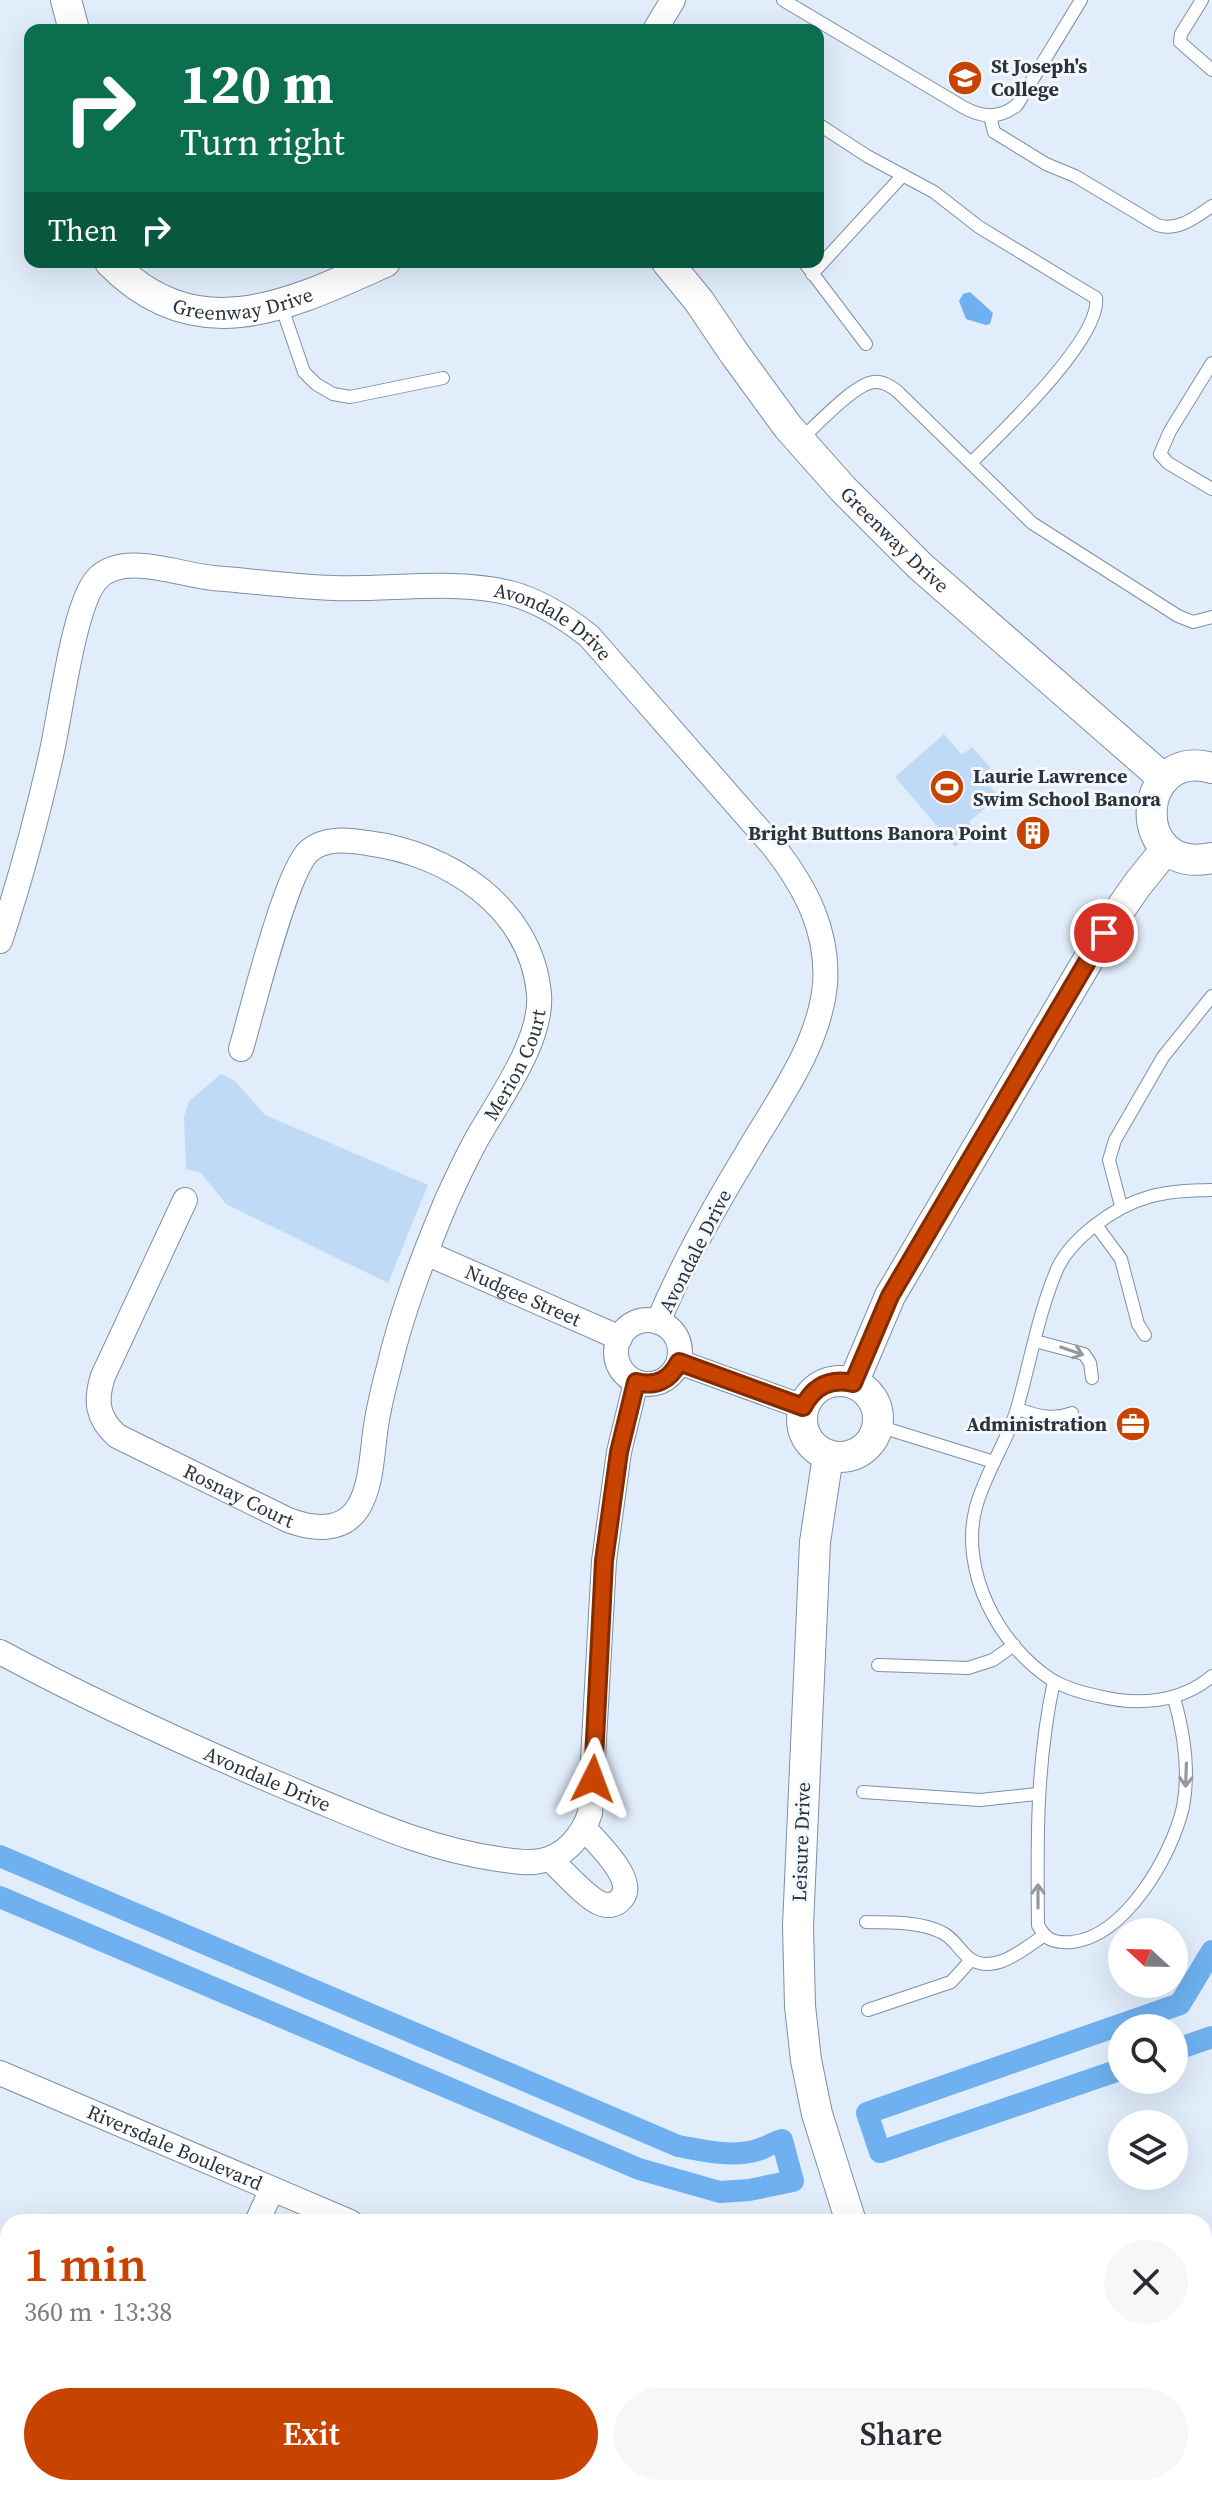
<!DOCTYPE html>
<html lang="en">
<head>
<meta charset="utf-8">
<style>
  :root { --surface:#fff; --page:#f7f7f7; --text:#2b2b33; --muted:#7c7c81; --accent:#c84200 }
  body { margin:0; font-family:"Source Serif 4",serif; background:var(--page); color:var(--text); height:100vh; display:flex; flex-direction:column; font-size:30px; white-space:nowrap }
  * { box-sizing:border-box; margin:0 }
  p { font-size:26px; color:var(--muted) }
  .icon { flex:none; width:44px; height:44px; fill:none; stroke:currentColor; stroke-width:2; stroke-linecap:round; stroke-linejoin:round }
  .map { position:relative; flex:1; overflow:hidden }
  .panel { position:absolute; left:0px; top:2214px; width:1212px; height:282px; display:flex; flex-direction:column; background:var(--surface); border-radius:24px 24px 0 0; box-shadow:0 8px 32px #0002 }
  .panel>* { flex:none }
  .hud { position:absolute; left:24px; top:24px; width:800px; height:244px; border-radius:16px; box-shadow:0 8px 32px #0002; background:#0b6e4f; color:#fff; overflow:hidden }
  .needle { width:52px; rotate:292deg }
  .controls { position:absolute; left:1108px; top:1918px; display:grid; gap:16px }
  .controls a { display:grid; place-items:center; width:80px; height:80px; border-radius:50%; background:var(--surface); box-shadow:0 8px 32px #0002; font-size:40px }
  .pin { position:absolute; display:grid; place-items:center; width:68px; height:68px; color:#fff; margin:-34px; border:4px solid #fff; border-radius:50%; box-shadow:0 2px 8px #0007 }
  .me { position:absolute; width:88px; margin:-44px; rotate:3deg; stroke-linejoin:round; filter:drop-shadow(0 0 6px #0008) }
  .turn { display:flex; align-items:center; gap:28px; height:168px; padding:0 24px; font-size:36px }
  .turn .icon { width:104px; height:104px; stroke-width:2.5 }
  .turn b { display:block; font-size:56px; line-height:68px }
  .then { display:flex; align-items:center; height:76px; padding:0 24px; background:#0003; gap:16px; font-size:30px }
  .round { display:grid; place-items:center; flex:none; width:84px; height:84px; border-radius:42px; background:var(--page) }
  .summary { display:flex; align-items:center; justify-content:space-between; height:136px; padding:0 24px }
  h1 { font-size:48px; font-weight:600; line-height:60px; color:var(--accent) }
  .button { display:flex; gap:16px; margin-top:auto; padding:16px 24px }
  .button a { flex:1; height:92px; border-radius:48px; background:var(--accent); color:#fff; font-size:32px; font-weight:600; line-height:92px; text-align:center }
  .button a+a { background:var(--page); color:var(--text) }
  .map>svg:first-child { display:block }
  .green { fill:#bedaf6 }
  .water { fill:#6eb0f0 }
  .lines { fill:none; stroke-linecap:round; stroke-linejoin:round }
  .canal { stroke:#6eb0f0; stroke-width:22 }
  .service-casing { stroke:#7d90a4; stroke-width:14 }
  .minor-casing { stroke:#7d90a4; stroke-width:26 }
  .tertiary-casing { stroke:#7d90a4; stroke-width:32 }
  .service { stroke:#fff; stroke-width:12 }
  .minor { stroke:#fff; stroke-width:24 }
  .tertiary { stroke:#fff; stroke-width:30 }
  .oneway { stroke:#95999e }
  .route-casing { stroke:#822b00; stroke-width:20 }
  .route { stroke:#c84200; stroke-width:14 }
  .labels { text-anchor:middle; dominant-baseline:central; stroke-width:6; stroke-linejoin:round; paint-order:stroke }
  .poi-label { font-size:20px; font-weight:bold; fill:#2b333c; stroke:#f5f9fe; text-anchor:start }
  .street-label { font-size:20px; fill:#2b333c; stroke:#f5f9fe }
</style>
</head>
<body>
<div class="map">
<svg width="1212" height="2495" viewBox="0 0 1212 2495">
  <rect width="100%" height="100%" fill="#e1edfb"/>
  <g class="green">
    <polygon points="944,734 962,755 972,747 991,768 982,777 999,796 969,822 975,830 955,847 895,777"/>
    <polygon points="221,1074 235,1081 265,1115 428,1185 388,1283 226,1204 201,1173 186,1169 184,1116 189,1101"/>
  </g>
  <polygon class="water" points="970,292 993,313 990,324 986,325 966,319 959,301 963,294"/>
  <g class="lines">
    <g class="canal">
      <path d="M0,1856L678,2146C706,2151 737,2159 763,2148C770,2145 775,2142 782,2140L793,2181L749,2190L720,2192L639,2169L0,1897"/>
      <polyline points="1174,2050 1212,2037"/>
      <polyline points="1122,2069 880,2152 867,2113 1180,2004 1212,1951"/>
    </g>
    <g class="service-casing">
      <g id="service">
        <path d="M783,0L963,107C982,118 1000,119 1017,105L1081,0"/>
        <polyline points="1202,0 1181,34 1180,42 1212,70"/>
        <path d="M990,116L994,132L1046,164L1075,176L1157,225C1177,232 1196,217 1212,206"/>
        <path d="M818,124L867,156L934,192L979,227L1096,298C1102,338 1000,434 971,463"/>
        <polyline points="804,262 866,344"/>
        <polyline points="812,274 903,175"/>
        <polyline points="281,305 304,372 316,384 333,394 350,397 443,378"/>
        <polyline points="1212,363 1170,431 1160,454 1168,463 1212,489"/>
        <path d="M800,440C816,426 854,384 874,382C883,381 890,386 897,391L1032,523L1178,616L1193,622L1212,617"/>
        <path d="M1212,1190C1164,1190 1132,1196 1094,1226C1080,1237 1066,1251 1058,1267C1038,1313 1030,1364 1016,1412C1005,1445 985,1474 976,1507C959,1571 999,1646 1052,1680C1066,1688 1083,1693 1098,1696C1137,1706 1180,1703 1212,1676"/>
        <polyline points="1121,1206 1109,1160 1115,1140 1163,1057 1212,996"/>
        <polyline points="1096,1225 1121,1259 1138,1324 1145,1335"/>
        <polyline points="1035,1341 1084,1354 1090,1363 1092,1378"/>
        <path d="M1017,1409C1036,1415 1052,1421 1072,1413"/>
        <polyline points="878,1426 994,1462"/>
        <polyline points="878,1665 968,1668 993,1660 1014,1645"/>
        <path d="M1054,1681C1036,1764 1037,1841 1038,1925C1046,1941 1055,1943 1072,1942C1126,1936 1172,1855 1183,1807C1190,1771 1184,1733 1174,1698"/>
        <polyline points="863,1792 980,1800 1037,1794"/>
        <path d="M866,1922C891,1923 918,1921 941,1932C953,1937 959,1950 969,1958C993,1976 1024,1949 1043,1936"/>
        <polyline points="868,2010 951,1982 971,1960"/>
      </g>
    </g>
    <g class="minor-casing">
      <g id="minor">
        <polyline points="655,30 673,0"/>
        <path id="s1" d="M0,941C20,881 36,821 50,760C60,720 73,605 97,579C123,551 179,575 213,578C253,581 294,587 334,588C392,590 453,579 510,593C540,601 565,617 589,636L774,847C806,888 829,932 825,985C819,1047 776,1103 746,1155C713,1209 683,1263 658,1322"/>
        <path id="s2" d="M185,1200L103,1376C95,1401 97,1418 117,1436L288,1520C312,1529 342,1533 358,1508C372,1486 372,1451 376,1426C379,1406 384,1386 389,1367C402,1311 424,1255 446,1202C455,1182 465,1161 475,1142C497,1102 543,1041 539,994C531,907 448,853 367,843C349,840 325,837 309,851C286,871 252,1011 241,1049"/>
        <path id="s3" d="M426,1253L620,1338"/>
        <circle cx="648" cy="1352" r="32"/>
        <polyline points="679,1362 803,1407"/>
        <path id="s4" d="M0,1652C102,1707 207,1754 314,1799C374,1824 433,1850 498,1859C512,1861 526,1864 540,1861C565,1857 583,1835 590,1813L604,1561L619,1452L636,1382"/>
        <path d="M550,1859C562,1870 588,1900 602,1904C608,1906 616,1905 620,1900C640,1882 596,1842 584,1828"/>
        <path id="s5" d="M0,2073L350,2222"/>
        <polyline points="257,2222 272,2189"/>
        <polyline points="1204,2340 1212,2335"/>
        <polyline points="751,2488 753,2495"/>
      </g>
    </g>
    <g class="tertiary-casing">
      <g id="tertiary">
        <polyline points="66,0 74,30"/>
        <path id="s6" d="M110,262C197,351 289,305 385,262"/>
        <path id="s7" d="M667,262L699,301L734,353L788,427L843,489L920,566L1164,779"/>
        <path d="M1212,768C1135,746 1128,876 1212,858"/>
        <circle cx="840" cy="1419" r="38"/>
        <polyline points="853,1383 890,1296 1104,933 1137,885 1166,849"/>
        <polyline points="828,1456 815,1542 798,1926 800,2006 806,2060 817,2114 851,2222"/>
        <polyline points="936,2488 938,2495"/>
      </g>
    </g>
    <use href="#service" class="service"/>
    <use href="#minor" class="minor"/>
    <use href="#tertiary" class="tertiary"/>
  </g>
  <defs><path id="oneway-shaft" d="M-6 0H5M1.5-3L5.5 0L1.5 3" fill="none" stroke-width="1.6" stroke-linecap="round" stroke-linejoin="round" transform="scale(2)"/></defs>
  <g class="oneway">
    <use href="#oneway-shaft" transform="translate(1072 1351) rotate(19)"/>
    <use href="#oneway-shaft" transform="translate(1186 1775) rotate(92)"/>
    <use href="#oneway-shaft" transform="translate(1038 1896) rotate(-90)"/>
  </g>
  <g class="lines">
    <g class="route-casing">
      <path id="route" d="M593,1779L604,1561L619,1452L636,1382C656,1387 670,1380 679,1362L803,1407C814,1386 830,1378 853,1383L890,1296L1104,933"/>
    </g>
    <use href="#route" class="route"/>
  </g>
  <defs>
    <g id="school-disc" transform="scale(1.8)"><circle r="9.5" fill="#c84200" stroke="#f5f9fe"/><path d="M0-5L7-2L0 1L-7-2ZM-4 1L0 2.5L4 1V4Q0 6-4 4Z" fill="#fff"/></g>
    <g id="stadium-disc" transform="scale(1.8)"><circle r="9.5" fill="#c84200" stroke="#f5f9fe"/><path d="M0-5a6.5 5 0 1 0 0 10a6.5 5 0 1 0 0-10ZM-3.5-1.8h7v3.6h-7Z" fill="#fff"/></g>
    <g id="building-disc" transform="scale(1.8)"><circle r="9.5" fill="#c84200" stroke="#f5f9fe"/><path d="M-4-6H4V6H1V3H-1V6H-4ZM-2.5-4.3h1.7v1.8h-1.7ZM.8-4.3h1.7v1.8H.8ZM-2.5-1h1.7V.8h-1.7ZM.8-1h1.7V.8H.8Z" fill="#fff"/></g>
    <g id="office-disc" transform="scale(1.8)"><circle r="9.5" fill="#c84200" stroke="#f5f9fe"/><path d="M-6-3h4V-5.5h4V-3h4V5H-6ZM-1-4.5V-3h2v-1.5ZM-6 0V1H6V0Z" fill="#fff"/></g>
  </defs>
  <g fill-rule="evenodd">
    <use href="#school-disc" x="965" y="78"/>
    <use href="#stadium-disc" x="947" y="787"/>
    <use href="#building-disc" x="1033" y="833"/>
    <use href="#office-disc" x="1133" y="1424"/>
  </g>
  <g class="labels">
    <g class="poi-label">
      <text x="991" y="66">St Joseph's<tspan x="991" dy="23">College</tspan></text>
      <text x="973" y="776">Laurie Lawrence<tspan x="973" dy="23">Swim School Banora</tspan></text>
      <text x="1007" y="833" text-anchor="end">Bright Buttons Banora Point</text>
      <text x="1107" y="1424" text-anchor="end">Administration</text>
    </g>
    <g class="street-label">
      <text stroke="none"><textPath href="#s6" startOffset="148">Greenway Drive</textPath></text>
      <text stroke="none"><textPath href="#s7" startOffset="360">Greenway Drive</textPath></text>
      <text stroke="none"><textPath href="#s1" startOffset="846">Avondale Drive</textPath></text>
      <text stroke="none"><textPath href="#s2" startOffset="1002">Merion Court</textPath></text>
      <text transform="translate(695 1251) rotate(-63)">Avondale Drive</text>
      <text stroke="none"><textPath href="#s3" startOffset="106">Nudgee Street</textPath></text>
      <text stroke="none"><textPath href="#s2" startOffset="396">Rosnay Court</textPath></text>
      <text stroke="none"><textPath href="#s4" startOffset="296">Avondale Drive</textPath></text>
      <text transform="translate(801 1842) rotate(-88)">Leisure Drive</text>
      <text stroke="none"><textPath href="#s5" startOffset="190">Riversdale Boulevard</textPath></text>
    </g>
  </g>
</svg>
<div class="controls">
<a><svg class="needle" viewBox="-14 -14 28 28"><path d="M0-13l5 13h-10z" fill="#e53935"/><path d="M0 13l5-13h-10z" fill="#7c7c81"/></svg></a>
<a><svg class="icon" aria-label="search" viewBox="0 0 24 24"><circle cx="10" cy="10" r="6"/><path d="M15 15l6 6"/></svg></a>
<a><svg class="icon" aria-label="layers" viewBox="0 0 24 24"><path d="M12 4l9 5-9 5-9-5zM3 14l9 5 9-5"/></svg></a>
</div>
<div class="pin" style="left:1104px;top:933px;background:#d93025"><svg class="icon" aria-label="arrive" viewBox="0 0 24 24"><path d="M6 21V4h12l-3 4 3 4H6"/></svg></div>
<svg class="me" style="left:593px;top:1779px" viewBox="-20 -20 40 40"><path d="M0-17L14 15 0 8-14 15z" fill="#c84200" stroke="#fff" stroke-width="4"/></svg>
<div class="hud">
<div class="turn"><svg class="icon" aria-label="right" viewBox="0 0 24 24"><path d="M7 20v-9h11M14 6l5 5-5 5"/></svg><div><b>120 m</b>Turn right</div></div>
<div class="then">Then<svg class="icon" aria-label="right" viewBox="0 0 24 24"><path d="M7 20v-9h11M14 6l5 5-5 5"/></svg></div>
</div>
<section class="panel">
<div class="summary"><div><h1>1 min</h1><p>360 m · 13:38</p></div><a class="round"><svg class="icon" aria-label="close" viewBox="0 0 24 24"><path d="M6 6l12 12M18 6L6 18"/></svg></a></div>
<div class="button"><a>Exit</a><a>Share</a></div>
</section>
</div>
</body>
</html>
